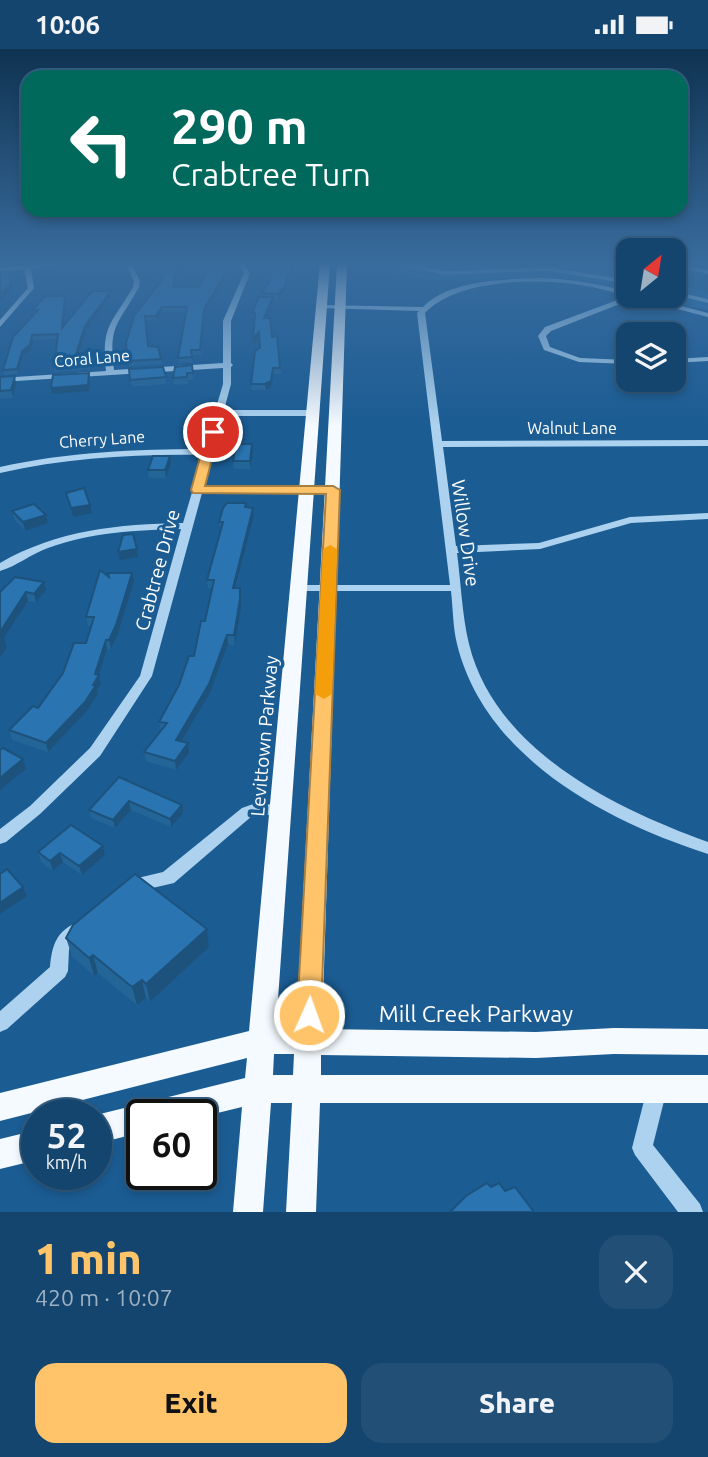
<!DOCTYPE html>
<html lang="en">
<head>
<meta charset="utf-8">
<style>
  :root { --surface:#14456e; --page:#214f76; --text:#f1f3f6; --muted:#9db1c2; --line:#335d81; --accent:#ffc46a }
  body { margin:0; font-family:Ubuntu,sans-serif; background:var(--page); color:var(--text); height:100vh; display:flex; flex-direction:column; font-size:26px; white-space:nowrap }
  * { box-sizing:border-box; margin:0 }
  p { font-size:23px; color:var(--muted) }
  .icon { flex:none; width:38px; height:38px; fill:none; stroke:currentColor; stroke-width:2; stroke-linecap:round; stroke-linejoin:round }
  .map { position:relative; height:1163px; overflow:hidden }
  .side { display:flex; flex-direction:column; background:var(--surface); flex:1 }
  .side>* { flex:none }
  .guide { position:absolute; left:21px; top:21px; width:667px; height:147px; border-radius:21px; box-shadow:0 4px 10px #0003,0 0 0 2px var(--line); background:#00695c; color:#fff; overflow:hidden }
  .needle { width:46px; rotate:30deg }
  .buttons { position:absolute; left:616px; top:189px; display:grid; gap:14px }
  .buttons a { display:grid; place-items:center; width:70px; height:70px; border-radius:14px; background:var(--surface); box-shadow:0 4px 10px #0003,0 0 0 2px var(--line); font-size:35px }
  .speed { position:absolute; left:21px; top:1050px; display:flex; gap:14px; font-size:35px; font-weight:700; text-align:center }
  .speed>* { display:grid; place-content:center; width:91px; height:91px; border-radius:50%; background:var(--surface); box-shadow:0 4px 10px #0003,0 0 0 2px var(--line); line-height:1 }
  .speed small { font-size:18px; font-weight:400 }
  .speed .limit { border:4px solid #111; border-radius:10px; background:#fff; color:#111 }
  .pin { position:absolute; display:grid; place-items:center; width:60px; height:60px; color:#fff; margin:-30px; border:4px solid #fff; border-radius:50%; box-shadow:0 2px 7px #0007 }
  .me { position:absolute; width:77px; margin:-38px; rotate:2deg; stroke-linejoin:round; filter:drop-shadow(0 0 5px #0008) }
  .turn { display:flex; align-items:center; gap:24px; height:147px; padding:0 35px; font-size:32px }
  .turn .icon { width:91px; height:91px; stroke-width:2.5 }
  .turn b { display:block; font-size:49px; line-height:60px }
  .round { display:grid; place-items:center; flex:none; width:74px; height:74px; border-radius:21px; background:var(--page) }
  .headline { display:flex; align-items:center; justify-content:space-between; height:119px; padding:0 35px }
  h1 { font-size:42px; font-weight:800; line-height:52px; color:var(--accent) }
  .button { display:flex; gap:14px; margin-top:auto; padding:14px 35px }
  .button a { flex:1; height:80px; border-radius:21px; background:var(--accent); color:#111; font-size:28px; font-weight:800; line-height:80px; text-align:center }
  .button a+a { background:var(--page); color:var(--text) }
  .status { display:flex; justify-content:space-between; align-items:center; height:49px; padding:0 35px; background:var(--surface); direction:ltr }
  .status svg { height:19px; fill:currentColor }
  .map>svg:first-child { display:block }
  .green { fill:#2470ac }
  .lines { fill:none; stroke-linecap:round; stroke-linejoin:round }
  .stream { stroke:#9fcef1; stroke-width:3.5 }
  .minor { fill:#acd2ef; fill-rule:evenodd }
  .major { fill:#f4faff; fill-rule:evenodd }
  .wall { fill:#246598 }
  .shaded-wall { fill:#1d527c }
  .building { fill:#2a75b1; stroke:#1d527c; stroke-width:2 }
  .route { fill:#ffc46a; stroke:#a67f45; stroke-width:2 }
  .slow { fill:#f59e0b }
  .labels { text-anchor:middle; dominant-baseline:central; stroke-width:7; stroke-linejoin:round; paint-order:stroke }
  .far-street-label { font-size:16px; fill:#fff; stroke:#1b5c93 }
  .street-label { font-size:19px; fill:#fff; stroke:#1b5c93 }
  .near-street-label { font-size:23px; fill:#fff; stroke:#1b5c93 }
</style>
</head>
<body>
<div class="status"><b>10:06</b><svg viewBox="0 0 49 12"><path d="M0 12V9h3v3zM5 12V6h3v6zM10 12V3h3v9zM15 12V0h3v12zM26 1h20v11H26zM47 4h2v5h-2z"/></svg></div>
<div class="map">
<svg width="708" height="1163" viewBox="0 0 708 1163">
  <rect width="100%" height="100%" fill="#1b5c93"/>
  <g class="green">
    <path d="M369,214H425L437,217L585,214L628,223V243C611,238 593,232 576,230C507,220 434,248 369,214Z"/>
    <polygon points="674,234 708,243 708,261 646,247 674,247"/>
  </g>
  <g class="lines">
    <g class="stream">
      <polyline points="395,214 445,224 549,220 628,233"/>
      <polyline points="674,244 708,252"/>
    </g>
    <g class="minor">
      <polygon points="48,214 69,214 31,220 34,239 0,278 0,271 28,239 24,220 0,223 0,219"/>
      <path d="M125,214H131L140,232L139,238C119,275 108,275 114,321L223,314V272L244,224L238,214H244L250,224L231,272V314L233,316L231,318V335L224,361H314L318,364L314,367H223L203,438H333L338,441L333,444H202L152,627L100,707L40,765L6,793L0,795V780L30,757L90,699L140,627L181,480C137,481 91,483 48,499C31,505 17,517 0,522V514C57,481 119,475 183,474L203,406C134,405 67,409 0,424V418C68,403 135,400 204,400L223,335V319L0,333V329L106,322C101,275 112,275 133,238L134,232Z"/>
      <polygon points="674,214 708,221 708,225 674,217"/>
      <path d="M539,229C570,230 598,234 628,243V247H642L708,264V268L635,249L551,282L546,287L550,298L580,309L628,311V315L579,313L544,301L538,287L545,278L628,247C612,243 596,238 580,236C536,229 457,230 425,264L442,392L708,391V397L443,398L456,497L539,494L630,468L708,464V470L631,474L540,500L457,504C461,534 462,566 469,595C495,701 614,759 708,793V805C606,772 485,709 457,595C453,579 453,560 451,542H300L294,539L300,536H450L417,264L419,262L322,259L318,257L320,256L423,258C448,231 504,230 539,229Z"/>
      <polygon points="708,308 708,312 674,314 674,310"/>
      <polygon points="256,754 286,757 289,761 286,765 252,767 174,834 131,844 125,842 123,837 125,832 163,823 242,759"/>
      <path d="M79,873L85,875L88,880L85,885L69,900L68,922L65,928L7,980L0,983V962L50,918C52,897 56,881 79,873Z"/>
      <polygon points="657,1030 664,1033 667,1040 653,1096 700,1155 703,1163 678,1163 635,1106 632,1099 647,1040 650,1033"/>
    </g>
    <g class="major">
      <path d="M320,214H330L276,979L296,980L337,214H347L322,980L536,983L614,979L708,980V1006L614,1005L536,1009L321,1006V1026H708V1054H320L316,1163H286L292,1054H271L263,1163H233L242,1058L201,1068V1066H142V1083L96,1095V1066L245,1029L247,1009L0,1072V1044L249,982ZM274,1005H294L293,1026H273Z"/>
      <polygon points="37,1081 37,1111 0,1120 0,1090"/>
    </g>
  </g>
  <g class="wall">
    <polygon points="153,214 172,214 174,238 199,238 228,224 204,265 201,306 191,306 192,313 178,314 178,309 186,263 162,263 157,272 146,271 148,297 161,310 162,315 129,317 126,294 162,231"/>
    <polygon points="268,214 294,214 294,218 284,243 278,250 273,250 273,254 267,269 272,288 277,287 281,325 273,325 271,338 266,341 252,341 251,335 260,299 259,289 254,295 255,269 252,269 252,264 262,248 262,244 271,229"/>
    <polygon points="111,242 111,246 86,281 78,304 91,308 90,320 55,323 54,318 57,290 33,291 31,301 23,307 18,325 4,326 3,321 34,265 33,261 66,251 64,278"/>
    <polygon points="192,316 194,331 188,331 188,335 174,336 173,329"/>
    <polygon points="129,320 166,328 166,335 132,338"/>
    <polygon points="0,328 16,335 13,349 0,350"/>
    <polygon points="252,395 253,403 250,420 234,420 233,412"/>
    <polygon points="170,407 171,415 166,429 149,429 148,421"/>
    <polygon points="246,459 253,459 254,467 236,539 241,559 235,596 228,595 210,644 182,692 189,704 176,721 146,712 144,703 161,682 159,673 179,636 194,607 205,572 212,539 208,539 207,531 221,481 219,473"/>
    <polygon points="12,462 46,466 48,474 25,482 14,470"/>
    <polygon points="132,524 134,532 118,585 111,600 107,600 99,626 101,635 97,641 98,645 87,662 48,703 12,691 9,681 38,659 86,594 91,577 88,577 86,568 109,528"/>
    <polygon points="46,541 36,553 28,552 4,589 7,598 0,609 0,543"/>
    <polygon points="119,728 183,764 171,778 131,761 115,779 91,769 89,761"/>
    <polygon points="103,797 105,806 82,826 63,813 53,822 41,813 38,803"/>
    <polygon points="207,880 209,898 150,953 146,949 137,956 98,924 94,927 72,907 66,889"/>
  </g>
  <g class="shaded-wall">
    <polygon points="178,214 180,214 173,242 173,238"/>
    <polygon points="294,214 294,218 284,243 278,250 278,245"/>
    <polygon points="228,220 228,224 204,265 201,306 204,260"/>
    <polygon points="11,234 12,239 0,252 0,246"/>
    <polygon points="111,242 111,246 86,281 77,309 76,305 85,277"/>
    <polygon points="65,247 66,251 63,284 62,279"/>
    <polygon points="273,248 273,254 264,275 264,269"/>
    <polygon points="162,258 162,263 157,272 156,267"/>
    <polygon points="259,283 259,289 254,295 253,289"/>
    <polygon points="32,286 33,291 31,301 23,307 18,325 17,320 22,302"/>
    <polygon points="273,319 273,325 271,338 266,341 265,335"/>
    <polygon points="89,324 90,330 89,342 52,345 51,339"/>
    <polygon points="15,327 16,335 13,349 11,341"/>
    <polygon points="252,395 253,403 250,420 250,412"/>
    <polygon points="170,407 171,415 166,429 165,421"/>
    <polygon points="90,456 92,464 73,468 71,459"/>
    <polygon points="253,459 254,467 233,548 233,539"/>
    <polygon points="46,466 48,474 25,482 23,473"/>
    <polygon points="137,500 138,508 120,511 118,503"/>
    <polygon points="132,524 134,532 118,585 111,600 109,591"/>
    <polygon points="44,533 46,541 36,553 34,545"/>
    <polygon points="240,539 241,559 235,596 234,586"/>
    <polygon points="26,543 28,552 4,589 7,598 0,609 0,583"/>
    <polygon points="227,586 228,595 210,644 177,700 176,691"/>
    <polygon points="106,591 107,600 99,626 101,635 97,641 98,645 87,662 48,703 46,694 93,636 95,625"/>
    <polygon points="188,694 189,704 176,721 175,712"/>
    <polygon points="23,710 26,720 0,741 0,729"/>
    <polygon points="129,752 131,761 115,779 113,771"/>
    <polygon points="182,756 183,764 171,778 170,770"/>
    <polygon points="103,797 105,806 82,826 79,817"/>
    <polygon points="60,804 63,813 53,822 50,812"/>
    <polygon points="23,838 27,847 0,865 0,854"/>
    <polygon points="207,880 209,898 150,953 146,935"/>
    <polygon points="93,906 98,924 94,927 89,909"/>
    <polygon points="142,931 146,949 137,956 132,938"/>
  </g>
  <g class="building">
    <polygon points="155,214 172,214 173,215 174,214 178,214 173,238 199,238 207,223 208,214 219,214 228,220 204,260 200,301 191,301 192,308 178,309 187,258 162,258 156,267 145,267 148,297 158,298 161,310 128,312 126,294 134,267 163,230"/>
    <polygon points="269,214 293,214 284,238 278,245 262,244 272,228"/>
    <polygon points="8,222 11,234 0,246 0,223"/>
    <polygon points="92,242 111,242 85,277 76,305 90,303 89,316 54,318 58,285 32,286 30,296 22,302 17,320 3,321 13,288 38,261 33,261 45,247 65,247 62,279"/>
    <polygon points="259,248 273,248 264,269 270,269 272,288 277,287 280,319 273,319 271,332 265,335 251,335 255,302 260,299 259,283 253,289 255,264 252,264"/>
    <polygon points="192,316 193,324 187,324 187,328 173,329 175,318"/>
    <polygon points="163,318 166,328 130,331 129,320"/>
    <polygon points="89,324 88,336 51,339 53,326"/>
    <polygon points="15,327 11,341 0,342 0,328"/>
    <polygon points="236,395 252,395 250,412 233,412"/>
    <polygon points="153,407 170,407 165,421 148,421"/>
    <polygon points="84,439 90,456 71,459 66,444"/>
    <polygon points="227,454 246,454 245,458 253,459 233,539 240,539 240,550 234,586 227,586 209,635 176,691 188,694 175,712 144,703 167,674 159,673 179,636 189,607 194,607 201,572 205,572 214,531 207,531 223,473 219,473 223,459"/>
    <polygon points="34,455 46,466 23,473 12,462"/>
    <polygon points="133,485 137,500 118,503 123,486"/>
    <polygon points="100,521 109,528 108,524 132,524 116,576 109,591 106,591 95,625 99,626 93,636 96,636 85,653 46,694 9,681 33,657 38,659 63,624 74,594 86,594 94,568 86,568"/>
    <polygon points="15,528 44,533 34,545 26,543 0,583 0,543"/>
    <polygon points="3,699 23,710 0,729 0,701"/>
    <polygon points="119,728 182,756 170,770 129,752 113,771 89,761"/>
    <polygon points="71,776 103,797 79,817 60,804 50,812 38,803"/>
    <polygon points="7,820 23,838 0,854 0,825"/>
    <polygon points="135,825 207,880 146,935 142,931 132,938 93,906 89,909 66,889 73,876"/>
    <polygon points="487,1134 491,1138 499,1134 505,1142 515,1138 534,1163 450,1163 466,1147"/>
  </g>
  <linearGradient id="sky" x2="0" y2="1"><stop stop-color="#0f3351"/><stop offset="0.57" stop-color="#396c9e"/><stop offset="1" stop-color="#396c9e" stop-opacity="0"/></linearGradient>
  <rect width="708" height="377" fill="url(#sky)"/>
  <polygon class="route" points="213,380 219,383 205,437 333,437 340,441 321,966 318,974 309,977 301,974 297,966 326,445 193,444 191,441 207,383"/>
  <polygon class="slow" points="330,496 337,500 332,645 324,650 315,645 323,500"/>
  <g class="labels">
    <g class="far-street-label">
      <text transform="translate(92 309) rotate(-5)">Coral Lane</text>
      <text x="572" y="379">Walnut Lane</text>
      <text transform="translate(102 390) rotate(-4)">Cherry Lane</text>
    </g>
    <g class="street-label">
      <text transform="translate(466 484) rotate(82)">Willow Drive</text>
      <text transform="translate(157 521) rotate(-75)">Crabtree Drive</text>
      <text transform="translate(264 687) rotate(-85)">Levittown Parkway</text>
    </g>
    <g class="near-street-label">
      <text x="476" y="964">Mill Creek Parkway</text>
    </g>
  </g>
</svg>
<div class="buttons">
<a><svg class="needle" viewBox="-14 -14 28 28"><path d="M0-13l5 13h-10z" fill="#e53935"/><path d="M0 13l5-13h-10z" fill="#9db1c2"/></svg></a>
<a><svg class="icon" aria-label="layers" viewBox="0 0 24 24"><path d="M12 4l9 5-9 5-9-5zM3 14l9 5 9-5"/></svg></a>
</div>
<div class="speed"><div>52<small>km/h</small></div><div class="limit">60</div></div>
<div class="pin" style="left:213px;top:383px;background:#d93025"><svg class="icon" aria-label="arrive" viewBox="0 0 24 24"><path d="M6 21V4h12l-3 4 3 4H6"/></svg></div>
<svg class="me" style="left:309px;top:966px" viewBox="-20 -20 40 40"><circle r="17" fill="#ffc46a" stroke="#fff" stroke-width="3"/><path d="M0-11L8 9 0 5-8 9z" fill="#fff"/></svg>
<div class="guide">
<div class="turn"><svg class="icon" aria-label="left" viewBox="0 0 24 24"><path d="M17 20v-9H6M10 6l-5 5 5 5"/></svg><div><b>290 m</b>Crabtree Turn</div></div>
</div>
</div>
<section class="side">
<div class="headline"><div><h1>1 min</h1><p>420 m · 10:07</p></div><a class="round"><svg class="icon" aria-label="close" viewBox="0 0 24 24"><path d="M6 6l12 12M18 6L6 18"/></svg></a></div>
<div class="button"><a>Exit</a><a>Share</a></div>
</section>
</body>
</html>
